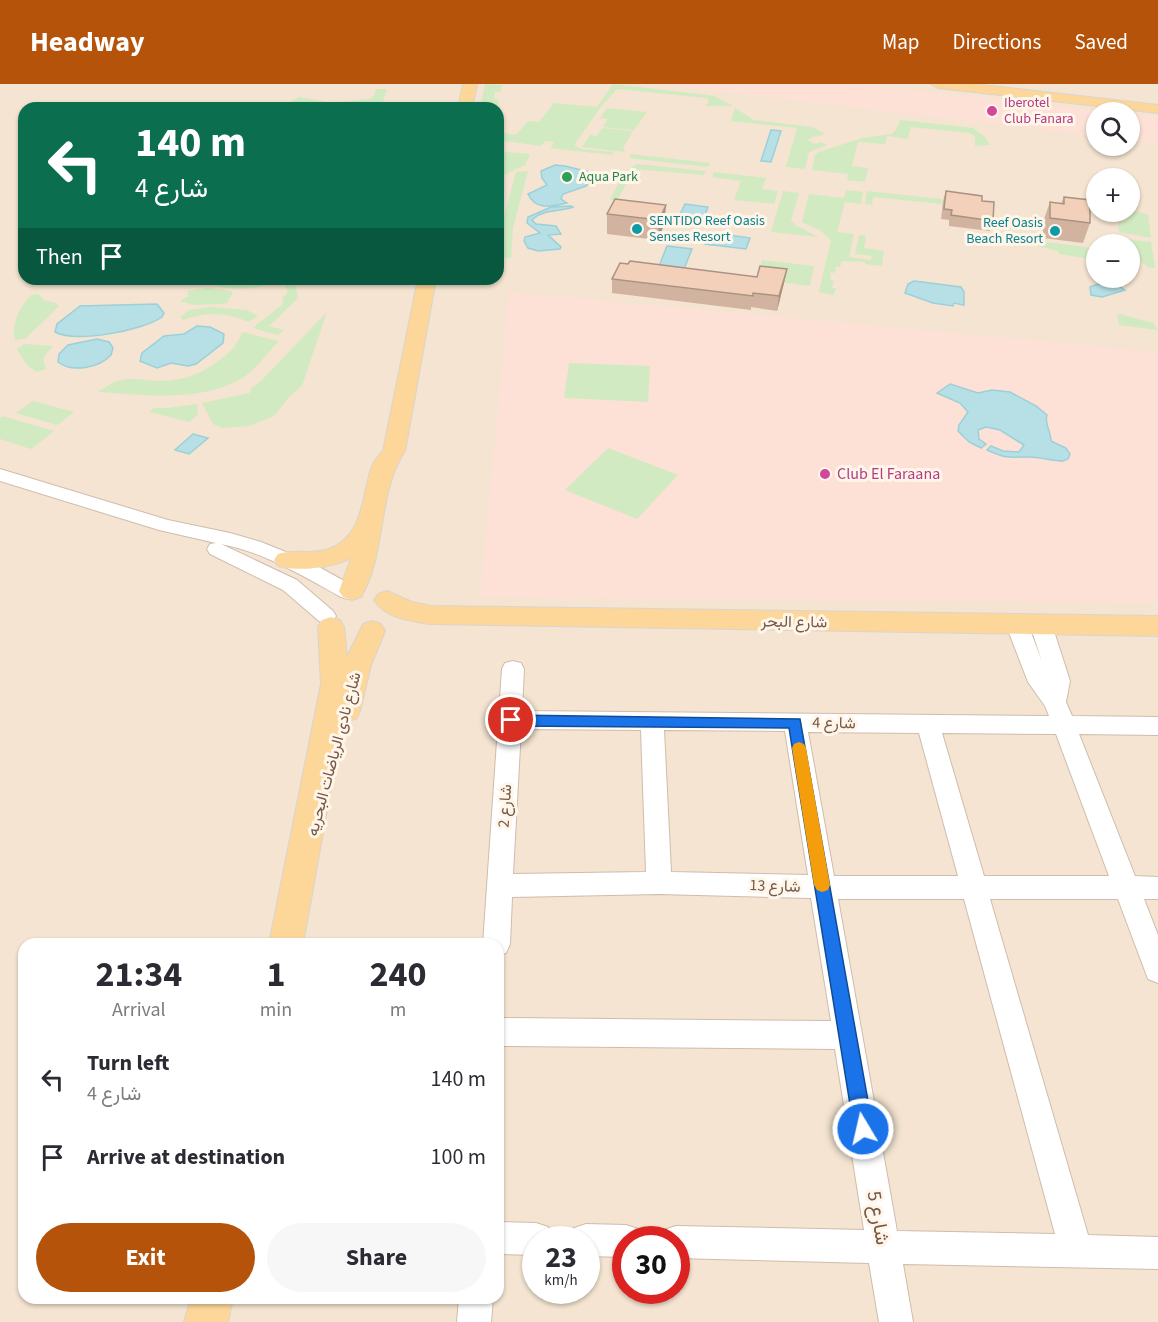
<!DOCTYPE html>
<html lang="en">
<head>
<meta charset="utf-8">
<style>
  :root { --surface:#fff; --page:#f7f7f7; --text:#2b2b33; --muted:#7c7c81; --accent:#b45309 }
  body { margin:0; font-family:"Source Sans 3",Vazirmatn,sans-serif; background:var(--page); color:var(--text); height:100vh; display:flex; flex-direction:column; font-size:22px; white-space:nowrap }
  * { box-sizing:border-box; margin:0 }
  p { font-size:20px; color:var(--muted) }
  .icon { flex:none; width:33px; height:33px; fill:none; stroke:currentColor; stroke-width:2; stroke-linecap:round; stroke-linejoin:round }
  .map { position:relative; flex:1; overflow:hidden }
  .side { position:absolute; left:18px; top:854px; width:486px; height:366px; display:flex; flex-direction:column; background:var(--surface); border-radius:18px; box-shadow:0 2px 4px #0004 }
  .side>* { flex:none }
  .banner { position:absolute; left:18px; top:18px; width:486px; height:183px; border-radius:18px; box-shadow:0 2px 4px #0004; background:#0b6e4f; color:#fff; overflow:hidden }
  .controls { position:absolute; left:1086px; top:18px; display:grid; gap:12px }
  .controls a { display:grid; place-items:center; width:54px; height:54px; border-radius:50%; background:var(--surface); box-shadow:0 2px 4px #0004; font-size:30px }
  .speed { position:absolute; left:522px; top:1142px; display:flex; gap:12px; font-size:30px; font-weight:700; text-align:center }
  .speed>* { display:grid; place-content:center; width:78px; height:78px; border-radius:50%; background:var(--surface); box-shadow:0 2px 4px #0004; line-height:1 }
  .speed small { font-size:15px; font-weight:400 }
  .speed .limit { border:9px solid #d22; background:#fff; color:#111 }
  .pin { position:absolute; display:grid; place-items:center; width:51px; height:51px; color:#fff; margin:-26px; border:3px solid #fff; border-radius:50%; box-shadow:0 2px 6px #0007 }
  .me { position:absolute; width:66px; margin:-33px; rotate:351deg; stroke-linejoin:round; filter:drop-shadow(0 0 4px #0008) }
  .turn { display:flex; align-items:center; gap:21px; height:126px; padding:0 18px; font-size:27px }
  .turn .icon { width:78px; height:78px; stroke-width:2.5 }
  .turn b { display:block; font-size:42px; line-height:51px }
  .then { display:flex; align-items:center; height:57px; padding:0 18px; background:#0003; gap:12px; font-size:22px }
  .eta { display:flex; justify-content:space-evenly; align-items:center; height:102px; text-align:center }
  .eta b { font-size:36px; font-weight:700; line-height:42px }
  .button { display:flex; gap:12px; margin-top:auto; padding:12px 18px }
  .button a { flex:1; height:69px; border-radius:36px; background:var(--accent); color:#fff; font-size:24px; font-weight:700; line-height:69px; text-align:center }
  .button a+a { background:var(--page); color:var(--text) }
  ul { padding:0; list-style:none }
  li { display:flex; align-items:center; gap:18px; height:78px; padding:0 18px }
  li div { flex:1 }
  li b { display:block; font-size:22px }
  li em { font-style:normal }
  header { display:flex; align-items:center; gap:36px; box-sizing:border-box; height:84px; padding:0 30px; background:var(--accent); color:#fff }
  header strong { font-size:28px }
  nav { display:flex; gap:33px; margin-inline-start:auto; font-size:21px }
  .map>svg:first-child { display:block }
  .residential { fill:#f4e4d1; fill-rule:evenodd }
  .commercial { fill:#fde1d6 }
  .green { fill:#d2eac1 }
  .water { fill:#b6e0e6; stroke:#9cd0d8; stroke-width:1.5 }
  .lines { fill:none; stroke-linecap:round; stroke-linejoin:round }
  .minor-casing { stroke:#d0bcac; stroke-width:2 }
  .major-casing { stroke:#dbd4cf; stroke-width:2 }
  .minor { fill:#fff; fill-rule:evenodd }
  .major { fill:#fdd799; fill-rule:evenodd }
  .wall { fill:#d1b39f }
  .shaded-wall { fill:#aa9282 }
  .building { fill:#f3d0b9; stroke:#aa9282; stroke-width:1.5 }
  .route { fill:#1a73e8; stroke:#114b97; stroke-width:1.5 }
  .slow { fill:#f59e0b }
  .hotel-dot { fill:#d1479c; stroke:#fff6e9; stroke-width:2 }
  .leisure-dot { fill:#2e9e5b; stroke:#fff6e9; stroke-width:2 }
  .culture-dot { fill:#0f9aa8; stroke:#fff6e9; stroke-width:2 }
  .labels { text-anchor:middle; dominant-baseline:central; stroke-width:6; stroke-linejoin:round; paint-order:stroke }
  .far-hotel-label { font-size:14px; fill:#b23c85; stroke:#fff6e9; text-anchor:start }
  .far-leisure-label { font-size:14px; fill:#27864d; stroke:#fff6e9; text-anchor:start }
  .far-culture-label { font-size:14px; fill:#0d838f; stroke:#fff6e9; text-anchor:start }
  .hotel-label { font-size:16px; fill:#b23c85; stroke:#fff6e9; text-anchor:start }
  .street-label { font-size:16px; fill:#755848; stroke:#fff6e9 }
  .near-street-label { font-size:20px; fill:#755848; stroke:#fff6e9 }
</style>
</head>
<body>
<header>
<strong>Headway</strong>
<nav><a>Map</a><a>Directions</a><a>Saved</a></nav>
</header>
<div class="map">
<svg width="1158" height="1238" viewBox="0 0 1158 1238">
  <rect width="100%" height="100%" fill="#fdf2e2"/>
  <path class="residential" d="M0,0H1158V1238H0ZM24,24H498V195H24ZM1096,28H1130V62H1096ZM1096,94H1130V128H1096ZM1096,160H1130V194H1096ZM24,860H498V1214H24ZM536,1155H586V1206H536ZM626,1155H676V1206H626Z"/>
  <g class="commercial">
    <polygon points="660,0 857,0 1110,28 1096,28 1096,52"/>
    <polygon points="1130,30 1158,33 1158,59 1130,56"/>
    <polygon points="509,208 1158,268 1158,519 480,513"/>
  </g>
  <g class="green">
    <polygon points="485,0 502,1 500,8 495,8 494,15 499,16 498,24 480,24"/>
    <polygon points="613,0 715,12 733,22 706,22 709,16 706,14 617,5 600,24 574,61 581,65 613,68 612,71 550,64 554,58 545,57 541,62 498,56 498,48 516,51 528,37 539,38 554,19 597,23"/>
    <polygon points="376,5 387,5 381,24 328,22 331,19 369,15 374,12"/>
    <polygon points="299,13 323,17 322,23 285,24 289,19"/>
    <polygon points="607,24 647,28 634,46 603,43 608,35 600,34"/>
    <polygon points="735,24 754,36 812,43 825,50 815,53 810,51 813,53 807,56 815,60 821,58 827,61 809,68 805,85 786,83 797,44 731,37"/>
    <polygon points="900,36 973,44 984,52 990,61 975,62 975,52 969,49 911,43 908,55 887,52 885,60 858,58 852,82 868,84 865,98 847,96 848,90 812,86 815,71 819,68 862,54 891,50 896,46"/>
    <polygon points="602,44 633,47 623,64 625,66 624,68 582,63 590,51 597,52"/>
    <polygon points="505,68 530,70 525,81 501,92 501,102 504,110 502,129 498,132 498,101 502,70"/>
    <polygon points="631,70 710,79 708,83 629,74"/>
    <polygon points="637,80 706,87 704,91 635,85 617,116 610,116 624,88"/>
    <polygon points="528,87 513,144 511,174 498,174 498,134 504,133 516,88"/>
    <polygon points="714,88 766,94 762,105 778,107 774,120 734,116 741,97 712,93"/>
    <polygon points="846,106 863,108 861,120 845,118 837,148 854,150 849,173 871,176 872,172 855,170 859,151 866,152 864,164 884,167 882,182 865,180 865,178 842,177 840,183 836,183 835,189 831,188 830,196 834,197 832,204 836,204 834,211 819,208 831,156 821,147 802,138 809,110 844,114"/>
    <polygon points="783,107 799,109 791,136 795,141 818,153 771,148"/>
    <polygon points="867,107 942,115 942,120 873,113 872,121 865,120"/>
    <polygon points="1136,127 1148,131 1151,154 1119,148 1118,138 1127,136 1128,129"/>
    <polygon points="1126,155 1151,158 1155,184 1148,183 1130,170 1130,160 1121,160 1120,156"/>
    <polygon points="1030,156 1086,163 1096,169 1096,176 1059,170 1058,167 1028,160"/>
    <polygon points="762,176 814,182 810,202 757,195"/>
    <path d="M204,195L242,199L275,195L277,197C255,207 225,207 203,197Z"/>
    <polygon points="282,195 294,195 298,214 269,242 284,246 278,251 256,245 254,243 284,219 282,214 288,208"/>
    <polygon points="208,204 231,207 233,209 227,219 223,220 193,221 180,217 189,212 187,207"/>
    <path d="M38,210L44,216L56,219L59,222L26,254L15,256C11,240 20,223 31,211Z"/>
    <path d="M212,223L247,226L258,232L249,238C225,228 207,228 183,236L180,233L189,226Z"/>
    <polygon points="327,228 302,302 289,313 274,332 249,342 222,344 213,340 202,319 250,309 251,304 260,298"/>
    <polygon points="1117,229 1153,239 1158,246 1119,241"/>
    <path d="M242,248L279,257C268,268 257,284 244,293C203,319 144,311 98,308C125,289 131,296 160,297C183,297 201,290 220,276C231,267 237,262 242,248Z"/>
    <polygon points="24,260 53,262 43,274 46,285 36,288 26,280 17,265"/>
    <polygon points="569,279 650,282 648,318 564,314"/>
    <polygon points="33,317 74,328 57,341 16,329"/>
    <polygon points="197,320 198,330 189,338 149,328 154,324 168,324"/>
    <polygon points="2,332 54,347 31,365 0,355 0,334"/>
    <polygon points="608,364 678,391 637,435 565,406"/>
  </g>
  <g class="water">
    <polygon points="771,46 781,47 771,78 761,77"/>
    <path d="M555,81L565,82L589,88L592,95L586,102L563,110L561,115L567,119C551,122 536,127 528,110L547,101L542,94L541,87Z"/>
    <polygon points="685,120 708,123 701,140 677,137"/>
    <path d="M571,122L573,123C560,128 543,125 532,136L536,140L556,142L561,150L548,151L561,163L560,165L538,167L528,164L524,157L525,153L540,149L527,139L528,133L551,123Z"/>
    <polygon points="709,148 750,154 746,165 705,160"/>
    <polygon points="667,162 692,165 684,185 659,182"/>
    <polygon points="1098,194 1120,194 1120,199 1117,201 1125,206 1102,213 1091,211 1090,203 1101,199"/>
    <polygon points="914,197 961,203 964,208 964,221 954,219 953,222 933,219 905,209 908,200"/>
    <path d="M157,220L164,229L162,233C142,247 76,259 55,248L57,240L80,222Z"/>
    <polygon points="197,242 210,243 224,250 223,259 196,280 188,282 171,279 157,284 140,277 142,269 164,252 184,250"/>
    <path d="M97,255L109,258L113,264L111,271C99,284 72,289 58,278L59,270L68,261Z"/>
    <path d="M950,300L978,309L992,306L1010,308L1036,322L1047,331C1044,340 1051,347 1051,357L1066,364L1070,370L1068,375L1063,377C1052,377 1040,373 1029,373C1008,373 1007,375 987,366L991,362L1003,367L1019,368L1024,361L1000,346L986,343L978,346L979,355L986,360L981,364L969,358L958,347L959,341L968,328L960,319L937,309Z"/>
    <polygon points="193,350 208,354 189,370 175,366"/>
  </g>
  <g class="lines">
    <g class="minor-casing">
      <g id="minor">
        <path d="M0,385L168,436L230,449L261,458L308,477L355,503L358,508L355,513L348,515L341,513C303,492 264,468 221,460L297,496L333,527L336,532L333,537L326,539L319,537L283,506L210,470L207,465L210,460L216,459L159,446L0,397Z"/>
        <path d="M1017,533L1024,536L1028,541L1042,577L1030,541L1034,536L1041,533L1048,536L1052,541L1070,597L1066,618L1072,632L1158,633V651L1079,650L1135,792L1158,793V815H1144L1158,851V899L1148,895L1118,815H990L1088,1151L1158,1153V1185L903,1180L913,1238H879L869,1179L676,1174V1155H661L664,1146L676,1142L864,1146L835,965L498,962V934L831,937L811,814L659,810L512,813L510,860L506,869L498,872V860H483L502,585L505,579L513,577L521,579L524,585L522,627L1049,632L1045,622L1028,598L1006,541L1010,536ZM521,645L641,646L646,788L513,790ZM664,646L785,647L808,791L671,788ZM808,648L919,649L958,792H834ZM942,649L1056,650L1109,792H984ZM838,815H964L1055,1150L897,1147Z"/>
        <polygon points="498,1138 536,1139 548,1143 552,1155 536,1155 536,1171 498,1170"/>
        <polygon points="586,1140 626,1141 638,1145 641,1155 626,1155 626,1173 586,1172 586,1155 570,1155 574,1144"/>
        <polygon points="459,1214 493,1214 491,1238 457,1238"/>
      </g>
    </g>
    <g class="major-casing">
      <g id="major">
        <polygon points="463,0 477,0 472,24 458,24"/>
        <polygon points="931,0 974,0 1158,21 1158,29 938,4"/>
        <path d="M418,195H436L405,367C377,408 387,469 361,513L352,516L343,513L339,507L351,474C330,484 301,488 278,482L274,476L278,470C295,465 313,471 329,465C365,451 361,412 372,382C374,377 379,371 383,367Z"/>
        <path d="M387,507L412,518L430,522L1158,532V552L430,540C411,537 385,534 374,516L378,510Z"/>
        <polygon points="331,533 340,536 344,543 347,573 363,540 372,537 381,540 385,547 371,581 360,627 356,635 343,637 303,860 269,860 321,600 318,543 322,536"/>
        <polygon points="191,1214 233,1214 228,1238 184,1238"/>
      </g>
    </g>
    <use href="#minor" class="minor"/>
    <use href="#major" class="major"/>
  </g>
  <g class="wall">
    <polygon points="946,107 982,117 993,137 990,147 949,142 949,136 941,135 943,117"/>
    <polygon points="1064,113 1090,139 1083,159 1043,154 1043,138 1050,118 1061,119"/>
    <polygon points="666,121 664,141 658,156 607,150 607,130"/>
    <polygon points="787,185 784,199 777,227 751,223 751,226 612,209 612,195 757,193"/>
  </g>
  <g class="shaded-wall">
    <polygon points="666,121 664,141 658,156 659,136"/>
    <polygon points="787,185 784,199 777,227 779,212"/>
  </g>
  <g class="building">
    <polygon points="946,107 982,112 982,117 994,118 993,137 951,131 952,126 944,125"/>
    <polygon points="1064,113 1090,116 1090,139 1050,134 1050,118 1064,120"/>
    <polygon points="615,115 666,121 659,136 607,130"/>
    <polygon points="630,177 757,193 760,182 787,185 779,212 753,209 753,212 612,195 620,179 628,180"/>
  </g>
  <polygon class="route" points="511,631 800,635 873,1045 870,1051 863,1054 857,1051 854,1045 789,644 511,642 504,636"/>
  <polygon class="slow" points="799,658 804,660 806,664 830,801 828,806 822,808 817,806 814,801 792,664 794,660"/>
  <g class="hotel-dot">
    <circle cx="992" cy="27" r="6"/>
    <circle cx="825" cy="390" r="6"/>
  </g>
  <circle class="leisure-dot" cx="567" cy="93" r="6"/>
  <g class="culture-dot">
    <circle cx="637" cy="145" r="6"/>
    <circle cx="1055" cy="147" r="6"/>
  </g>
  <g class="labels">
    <g class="far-hotel-label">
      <text x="1004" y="19">Iberotel<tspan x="1004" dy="16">Club Fanara</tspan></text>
    </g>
    <g class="far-leisure-label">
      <text x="579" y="93">Aqua Park</text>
    </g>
    <g class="far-culture-label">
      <text x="649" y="137">SENTIDO Reef Oasis<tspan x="649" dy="16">Senses Resort</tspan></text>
      <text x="1043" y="139" text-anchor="end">Reef Oasis<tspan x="1043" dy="16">Beach Resort</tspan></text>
    </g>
    <g class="hotel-label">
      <text x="837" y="390">Club El Faraana</text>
    </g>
    <g class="street-label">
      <text transform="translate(794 538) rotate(1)">شارع البحر</text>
      <text transform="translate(834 639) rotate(1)">شارع 4</text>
      <text transform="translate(334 670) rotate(-75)">شارع نادى الرياضات البحريه</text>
      <text transform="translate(505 722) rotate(-86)">شارع 2</text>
      <text transform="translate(775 802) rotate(2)">شارع 13</text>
    </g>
    <g class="near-street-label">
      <text transform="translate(878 1134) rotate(80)">شارع 5</text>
    </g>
  </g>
</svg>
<div class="controls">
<a><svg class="icon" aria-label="search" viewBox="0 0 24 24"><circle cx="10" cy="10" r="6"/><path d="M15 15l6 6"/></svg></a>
<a>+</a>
<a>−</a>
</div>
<div class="speed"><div>23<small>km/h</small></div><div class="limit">30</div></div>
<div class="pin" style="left:511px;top:636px;background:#d93025"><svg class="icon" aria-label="arrive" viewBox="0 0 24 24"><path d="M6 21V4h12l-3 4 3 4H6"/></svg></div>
<svg class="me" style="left:863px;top:1045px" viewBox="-20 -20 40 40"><circle r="17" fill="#1a73e8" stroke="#fff" stroke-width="3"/><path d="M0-11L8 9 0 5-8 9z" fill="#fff"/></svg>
<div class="banner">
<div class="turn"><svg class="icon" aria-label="left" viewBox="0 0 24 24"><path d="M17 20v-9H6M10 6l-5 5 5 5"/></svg><div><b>140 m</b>شارع 4</div></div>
<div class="then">Then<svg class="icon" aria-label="arrive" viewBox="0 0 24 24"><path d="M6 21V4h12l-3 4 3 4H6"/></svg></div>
</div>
<section class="side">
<div class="eta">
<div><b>21:34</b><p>Arrival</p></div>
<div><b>1</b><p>min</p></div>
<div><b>240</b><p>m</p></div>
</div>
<ul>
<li><svg class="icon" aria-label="left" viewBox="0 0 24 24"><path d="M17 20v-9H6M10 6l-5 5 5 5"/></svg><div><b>Turn left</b><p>شارع 4</p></div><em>140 m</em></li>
<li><svg class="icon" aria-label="arrive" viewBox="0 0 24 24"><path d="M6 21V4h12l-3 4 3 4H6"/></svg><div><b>Arrive at destination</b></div><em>100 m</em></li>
</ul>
<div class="button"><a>Exit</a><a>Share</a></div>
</section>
</div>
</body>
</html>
